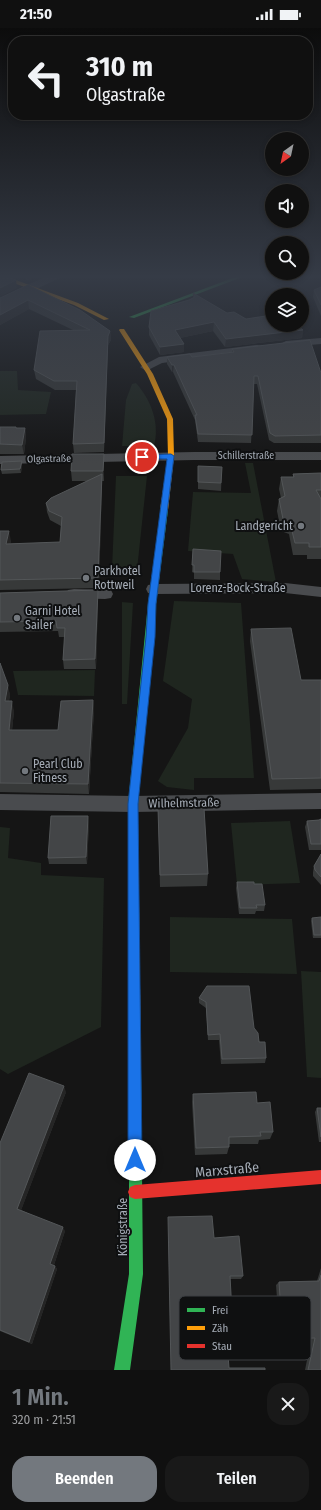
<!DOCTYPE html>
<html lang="de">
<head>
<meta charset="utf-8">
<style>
  :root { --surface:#101010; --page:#191919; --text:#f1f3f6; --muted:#9c9d9f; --line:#303030; --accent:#73787e }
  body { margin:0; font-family:"Fira Sans Condensed",sans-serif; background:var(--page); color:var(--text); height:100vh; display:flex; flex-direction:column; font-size:15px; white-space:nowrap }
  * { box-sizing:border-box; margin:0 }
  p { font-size:13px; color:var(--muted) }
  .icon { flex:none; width:22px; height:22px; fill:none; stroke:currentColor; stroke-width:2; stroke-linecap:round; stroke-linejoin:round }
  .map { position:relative; height:1342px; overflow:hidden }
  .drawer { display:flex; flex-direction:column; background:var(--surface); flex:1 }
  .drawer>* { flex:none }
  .top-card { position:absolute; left:8px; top:8px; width:305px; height:84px; border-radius:16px; box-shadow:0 2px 6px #0003,0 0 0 1px var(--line); background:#101010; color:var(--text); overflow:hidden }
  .needle { width:26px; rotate:213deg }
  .buttons { position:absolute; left:265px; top:104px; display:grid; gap:8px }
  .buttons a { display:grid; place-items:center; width:44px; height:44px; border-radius:50%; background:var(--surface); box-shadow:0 2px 6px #0003,0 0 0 1px var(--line); font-size:20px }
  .pin { position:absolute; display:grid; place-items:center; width:34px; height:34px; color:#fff; margin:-17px; border:2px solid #fff; border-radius:50%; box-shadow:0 1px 4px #0007 }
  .me { position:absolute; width:44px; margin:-22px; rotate:0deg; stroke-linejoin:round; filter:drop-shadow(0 0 3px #0008) }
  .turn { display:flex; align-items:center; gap:14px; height:84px; padding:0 12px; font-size:18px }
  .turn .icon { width:52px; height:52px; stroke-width:2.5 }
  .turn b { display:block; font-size:28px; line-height:34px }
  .round { display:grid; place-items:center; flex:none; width:42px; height:42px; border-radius:16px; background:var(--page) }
  .overview { display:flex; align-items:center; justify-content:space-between; height:68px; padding:0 12px }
  h1 { font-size:24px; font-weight:600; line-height:30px; color:var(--accent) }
  .button { display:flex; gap:8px; margin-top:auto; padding:8px 12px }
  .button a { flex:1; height:46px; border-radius:16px; background:var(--accent); color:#fff; font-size:16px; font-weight:600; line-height:46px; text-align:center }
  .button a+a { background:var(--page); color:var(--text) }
  .status { display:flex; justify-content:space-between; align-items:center; height:28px; padding:0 20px; background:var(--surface); direction:ltr }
  .status svg { height:11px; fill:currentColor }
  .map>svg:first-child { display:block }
  .green { fill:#1f261f }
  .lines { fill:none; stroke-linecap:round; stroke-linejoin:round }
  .street { fill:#494b4e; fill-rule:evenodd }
  .fast { fill:#30b455; fill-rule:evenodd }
  .slow { fill:#ff9f0a; fill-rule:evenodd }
  .jam { fill:#e5322d; fill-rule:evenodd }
  .wall { fill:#373939 }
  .shaded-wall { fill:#252525 }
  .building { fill:#434547; stroke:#535658 }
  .route { fill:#1a73e8; stroke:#114b97 }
  .poi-dot { fill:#73787e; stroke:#0f1011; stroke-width:1.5 }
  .labels { text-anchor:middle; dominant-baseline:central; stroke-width:4; stroke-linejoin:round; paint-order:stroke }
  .far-street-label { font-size:10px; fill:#a6adb7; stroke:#0f1011 }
  .poi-label { font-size:12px; fill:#a6adb7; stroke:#0f1011; text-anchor:start }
  .street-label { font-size:12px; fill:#a6adb7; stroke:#0f1011 }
  .near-street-label { font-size:14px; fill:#a6adb7; stroke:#0f1011 }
  .key { fill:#0f1011; stroke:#3c3f43; stroke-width:1 }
  .key-label { font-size:11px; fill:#a6adb7 }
</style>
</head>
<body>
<div class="status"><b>21:50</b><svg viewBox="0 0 49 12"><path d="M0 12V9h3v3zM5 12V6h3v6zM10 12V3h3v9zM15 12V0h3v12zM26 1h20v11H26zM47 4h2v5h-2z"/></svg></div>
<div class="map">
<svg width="321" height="1342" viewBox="0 0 321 1342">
  <rect width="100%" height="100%" fill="#151515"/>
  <g class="green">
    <polygon points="0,343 17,343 18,362 51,364 46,386 0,387"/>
    <path d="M136,355C151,372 160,395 154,418H122L126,372L132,356Z"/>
    <polygon points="245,435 253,435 276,554 242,551 233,526 188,523 193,464 251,465"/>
    <polygon points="116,448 147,448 137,542 112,541"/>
    <polygon points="174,573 241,575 254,750 194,750 194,762 167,759 158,753 188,700 192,671 163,653"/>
    <polygon points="122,574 133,575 127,676 122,676"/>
    <polygon points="95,642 94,668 18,667 13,643"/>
    <polygon points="290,793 300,855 237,857 231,795"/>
    <polygon points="0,799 10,800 8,830 41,835 41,847 104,850 101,999 8,1046 0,1041"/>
    <polygon points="170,889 292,891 297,946 170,944"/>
    <polygon points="301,943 321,944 321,1050 307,1049"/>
  </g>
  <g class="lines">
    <g class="street">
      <polygon points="49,248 64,248 0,278 0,271 26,257"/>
      <polygon points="321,310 321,316 286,319 280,316 286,313"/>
      <polygon points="257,317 261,318 263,320 261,322 162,335 146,343 140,339 159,329"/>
      <polygon points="194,424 321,424 321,432 194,432 0,436 0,428"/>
      <polygon points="285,555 321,559 321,569 285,565 154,566 148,565 146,561 148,557 154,556"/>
      <polygon points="74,561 111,562 113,566 111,570 105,571 68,570 66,566 68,562"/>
      <polygon points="321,765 321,781 133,784 0,782 0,766 133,768"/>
    </g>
    <g class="fast">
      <polygon points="238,248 245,248 134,290 129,289"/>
      <polygon points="161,480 164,480 168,482 156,576 138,776 138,794 137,797 133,798 129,797 128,794 128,776 148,576"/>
      <polygon points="135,1034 139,1036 141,1040 143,1246 130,1342 114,1342 129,1246 129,1040 131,1036"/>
    </g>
    <g class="slow">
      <polygon points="0,248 5,248 78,275 109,291 104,292 74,277 0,250"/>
      <polygon points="120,301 124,301 153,346 173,391 174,428 168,482 164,484 160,482 168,428 167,391 147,346 119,302"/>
      <polygon points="133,790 137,791 138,794 141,1040 139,1044 135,1046 131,1044 129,1040 128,794 129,791"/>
    </g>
    <polygon class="jam" points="321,1142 321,1156 135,1171 130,1169 128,1164 130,1159 135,1157"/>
  </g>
  <g class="wall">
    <polygon points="14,248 40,248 29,252"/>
    <polygon points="28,257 110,303 111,312 108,317 104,424 74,425 73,416 76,362 55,362 36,351 34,342 73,302 29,281 0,297 0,270"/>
    <polygon points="321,259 321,288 313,269 314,262"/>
    <polygon points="193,265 227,285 246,291 303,302 302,310 225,319 213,303 180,310 184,316 184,324 160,327 149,307 149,299 189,272 193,270"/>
    <polygon points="302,283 304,290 303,299 300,297 302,297"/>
    <polygon points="232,321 321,345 321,415 274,415 269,412 257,356 254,356 251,415 198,414 195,392 173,344 172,344 167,336 167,329 192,329 232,324"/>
    <polygon points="0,399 17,400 25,400 26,410 24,426 0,426"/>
    <polygon points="22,433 22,437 21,445 2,446 1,442"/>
    <polygon points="104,435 104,453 102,453 99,560 0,562 0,503 11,513 10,516 60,514 61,498 50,492 47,484 46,475 87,453 72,453 71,443"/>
    <polygon points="198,438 222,439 221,463 198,461"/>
    <polygon points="321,445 321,531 307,531 307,527 293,527 289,506 281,503 277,483 279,471 281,470 279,461 281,449 293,449 293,446"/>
    <polygon points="193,521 220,544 220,552 194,551 194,545 192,544"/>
    <polygon points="98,562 98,572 96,641 64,641 63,632 65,609 59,609 58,603 0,604 0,565"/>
    <polygon points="251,601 301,652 321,652 321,761 270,762 250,613"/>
    <polygon points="0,635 10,667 9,673 14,683 12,702 58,702 93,672 94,682 89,766 0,764"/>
    <polygon points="158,780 208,846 207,858 160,859"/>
    <polygon points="321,791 321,822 309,822 305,799 307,793 319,792"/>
    <polygon points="89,795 87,836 49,836 48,830"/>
    <polygon points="321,826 321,857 313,848 313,844 314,838"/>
    <polygon points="237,854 254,856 265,877 264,883 256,883 255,886 239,886 236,860"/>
    <polygon points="321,889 321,910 313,910 311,893 312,890"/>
    <polygon points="199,970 254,1000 266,1030 265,1035 221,1036 219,1012 208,1012 206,980 199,975"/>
    <polygon points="66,1064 21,1182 65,1203 54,1237 57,1241 32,1316 0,1303 0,1115"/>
    <polygon points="193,1066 257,1075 273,1104 270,1111 259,1112 258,1116 229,1116 229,1119 227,1126 195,1127 192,1074"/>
    <polygon points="317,1080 321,1080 321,1114 319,1114 315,1084"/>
    <polygon points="214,1210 243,1248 241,1251 230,1251 232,1285 278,1284 276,1257 279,1254 317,1253 321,1240 321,1342 305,1342 311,1312 227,1315 171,1342"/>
  </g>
  <g class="shaded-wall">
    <polygon points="28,248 40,248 29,252"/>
    <polygon points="16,252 17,260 0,269 0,260"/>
    <polygon points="28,272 29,281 0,297 0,287"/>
    <polygon points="214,294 213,303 175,311 175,302"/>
    <polygon points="303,302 302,310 225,319 226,311"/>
    <polygon points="110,303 111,312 108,317 104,424 104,415 108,308"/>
    <polygon points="184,316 184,324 160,327 160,319"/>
    <polygon points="172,337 174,337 173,344 172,344"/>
    <polygon points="25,400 26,410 24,426 22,417"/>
    <polygon points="104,426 104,453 103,443"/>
    <polygon points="22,433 22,437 21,445 20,441"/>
    <polygon points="102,446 102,455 99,560 98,550"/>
    <polygon points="9,503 11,513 7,525 6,516"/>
    <polygon points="98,562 98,572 96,641 95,631"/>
    <polygon points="8,657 10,667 7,683 5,673"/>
    <polygon points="93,672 94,682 89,766 88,756"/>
    <polygon points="12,673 14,683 11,712 9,702"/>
    <polygon points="88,788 89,795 87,836 86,829"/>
    <polygon points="64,1058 66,1064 20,1185 17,1181"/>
    <polygon points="63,1199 65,1203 53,1240 50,1236"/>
    <polygon points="55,1238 57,1241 32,1316 29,1314"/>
  </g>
  <g class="building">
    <polygon points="0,248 7,248 16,252 0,260"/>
    <polygon points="28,257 80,282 110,303 108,308 104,415 73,416 77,353 54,353 34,342 40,303 90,302 28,272 0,287 0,270"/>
    <polygon points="321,259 321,277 314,262"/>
    <polygon points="193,265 227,285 234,284 246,291 272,287 272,297 296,297 303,302 226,311 214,294 175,302 184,316 160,319 149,299 151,283 189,272 195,269"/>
    <polygon points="302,283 304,290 302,289"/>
    <polygon points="310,312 321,345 321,407 275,408 270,405 258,348 254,348 252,407 198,406 195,387 197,387 174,337 172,337 167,329 190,326 192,329 234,324 232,321"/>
    <polygon points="0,399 16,399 16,400 25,400 22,417 0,416"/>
    <polygon points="72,426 104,426 103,443 71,443"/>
    <polygon points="22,433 20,441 1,442 2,434"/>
    <polygon points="198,438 222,439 221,455 198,454"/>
    <polygon points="321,445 321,462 316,462 321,471 321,519 309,519 309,515 295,515 290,495 283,491 279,471 285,468 281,449 294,449 293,446"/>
    <polygon points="102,446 98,550 0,552 0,503 9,503 6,516 60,514 62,489 49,483 46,475 51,470"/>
    <polygon points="193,521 221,523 220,544 194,544 194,537 192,537"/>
    <polygon points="98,562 95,631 63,632 65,600 57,600 56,593 0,594 0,565"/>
    <polygon points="291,600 301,652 321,652 321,750 272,751 251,601"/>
    <polygon points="0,635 8,657 5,673 12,673 9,702 58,702 61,673 93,672 88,756 0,755"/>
    <polygon points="158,780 204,780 208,846 160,847"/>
    <polygon points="51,788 88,788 86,829 48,830"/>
    <polygon points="321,791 321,816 311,816 307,793 319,792"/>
    <polygon points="321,826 321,849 315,842 314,838"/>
    <polygon points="237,854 254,854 254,856 262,856 265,877 256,877 257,880 240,880"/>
    <polygon points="321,889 321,907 314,907 312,890"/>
    <polygon points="207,958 249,958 254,1000 258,1005 259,1014 265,1014 266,1030 222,1031 220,1006 208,1007 206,974 199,970"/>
    <polygon points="29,1045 64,1058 17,1181 63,1199 50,1236 55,1238 29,1314 0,1302 0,1115"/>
    <polygon points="256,1064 257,1075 270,1074 273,1104 260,1104 261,1108 229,1109 229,1119 196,1120 193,1066"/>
    <polygon points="317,1080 321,1080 321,1109"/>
    <polygon points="212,1188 214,1210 239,1208 243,1248 230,1248 232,1285 281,1284 279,1254 319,1253 321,1247 321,1342 308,1342 315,1310 227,1313 229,1340 265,1340 265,1342 171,1342 168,1189"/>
  </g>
  <linearGradient id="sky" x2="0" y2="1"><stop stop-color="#0c0c0c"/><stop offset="0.57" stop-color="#353b46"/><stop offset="1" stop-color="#353b46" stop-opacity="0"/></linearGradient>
  <rect width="321" height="436" fill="url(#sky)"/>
  <polygon class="route" points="171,426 174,428 156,576 155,609 138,776 142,1132 140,1137 135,1139 130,1137 128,1132 128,776 146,609 148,576 167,431 142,431 138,429 142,427"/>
  <g class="poi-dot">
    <circle cx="301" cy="498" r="4"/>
    <circle cx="86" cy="550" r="4"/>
    <circle cx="17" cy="590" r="4"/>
    <circle cx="25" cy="743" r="4"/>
  </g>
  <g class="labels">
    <g class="far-street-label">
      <text x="246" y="428">Schillerstraße</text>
      <text transform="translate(49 431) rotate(-1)">Olgastraße</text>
    </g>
    <g class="poi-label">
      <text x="293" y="498" text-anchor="end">Landgericht</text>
      <text x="94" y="543">Parkhotel<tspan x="94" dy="14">Rottweil</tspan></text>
      <text x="25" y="583">Garni Hotel<tspan x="25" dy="14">Sailer</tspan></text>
      <text x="33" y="736">Pearl Club<tspan x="33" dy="14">Fitness</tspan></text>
    </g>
    <g class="street-label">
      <text x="238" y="560">Lorenz-Bock-Straße</text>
      <text transform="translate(184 775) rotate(-1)">Wilhelmstraße</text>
      <text transform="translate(123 1199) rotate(-90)">Königstraße</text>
    </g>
    <g class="near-street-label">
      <text transform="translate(227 1142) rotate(-5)">Marxstraße</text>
    </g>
  </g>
  <rect x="179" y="1268" width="132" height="64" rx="6" class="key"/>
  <rect x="187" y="1280" width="18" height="4" fill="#30b455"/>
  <rect x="187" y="1298" width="18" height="4" fill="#ff9f0a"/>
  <rect x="187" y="1316" width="18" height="4" fill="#e5322d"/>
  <g class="key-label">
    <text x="212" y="1286">Frei</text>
    <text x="212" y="1304">Zäh</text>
    <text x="212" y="1322">Stau</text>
  </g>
</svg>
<div class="buttons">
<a><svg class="needle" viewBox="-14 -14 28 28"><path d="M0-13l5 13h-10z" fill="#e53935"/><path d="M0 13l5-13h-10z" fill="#9c9d9f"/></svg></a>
<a><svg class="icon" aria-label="sound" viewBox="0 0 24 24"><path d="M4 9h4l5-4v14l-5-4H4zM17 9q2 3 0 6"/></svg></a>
<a><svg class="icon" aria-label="search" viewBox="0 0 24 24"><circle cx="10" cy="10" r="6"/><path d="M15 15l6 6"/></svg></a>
<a><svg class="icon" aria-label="layers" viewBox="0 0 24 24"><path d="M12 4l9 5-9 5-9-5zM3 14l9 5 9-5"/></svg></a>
</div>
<div class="pin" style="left:142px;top:429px;background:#d93025"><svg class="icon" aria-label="arrive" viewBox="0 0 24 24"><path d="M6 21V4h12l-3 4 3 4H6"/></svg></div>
<svg class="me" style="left:135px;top:1132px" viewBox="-20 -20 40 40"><circle r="19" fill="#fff"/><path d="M0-13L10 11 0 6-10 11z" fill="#1a73e8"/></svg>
<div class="top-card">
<div class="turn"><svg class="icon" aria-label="left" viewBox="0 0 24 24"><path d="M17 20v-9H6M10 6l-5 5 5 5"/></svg><div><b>310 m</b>Olgastraße</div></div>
</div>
</div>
<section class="drawer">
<div class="overview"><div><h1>1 Min.</h1><p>320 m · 21:51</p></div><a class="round"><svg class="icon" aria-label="close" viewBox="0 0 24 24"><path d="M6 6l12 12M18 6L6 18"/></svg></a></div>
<div class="button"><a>Beenden</a><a>Teilen</a></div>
</section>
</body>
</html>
